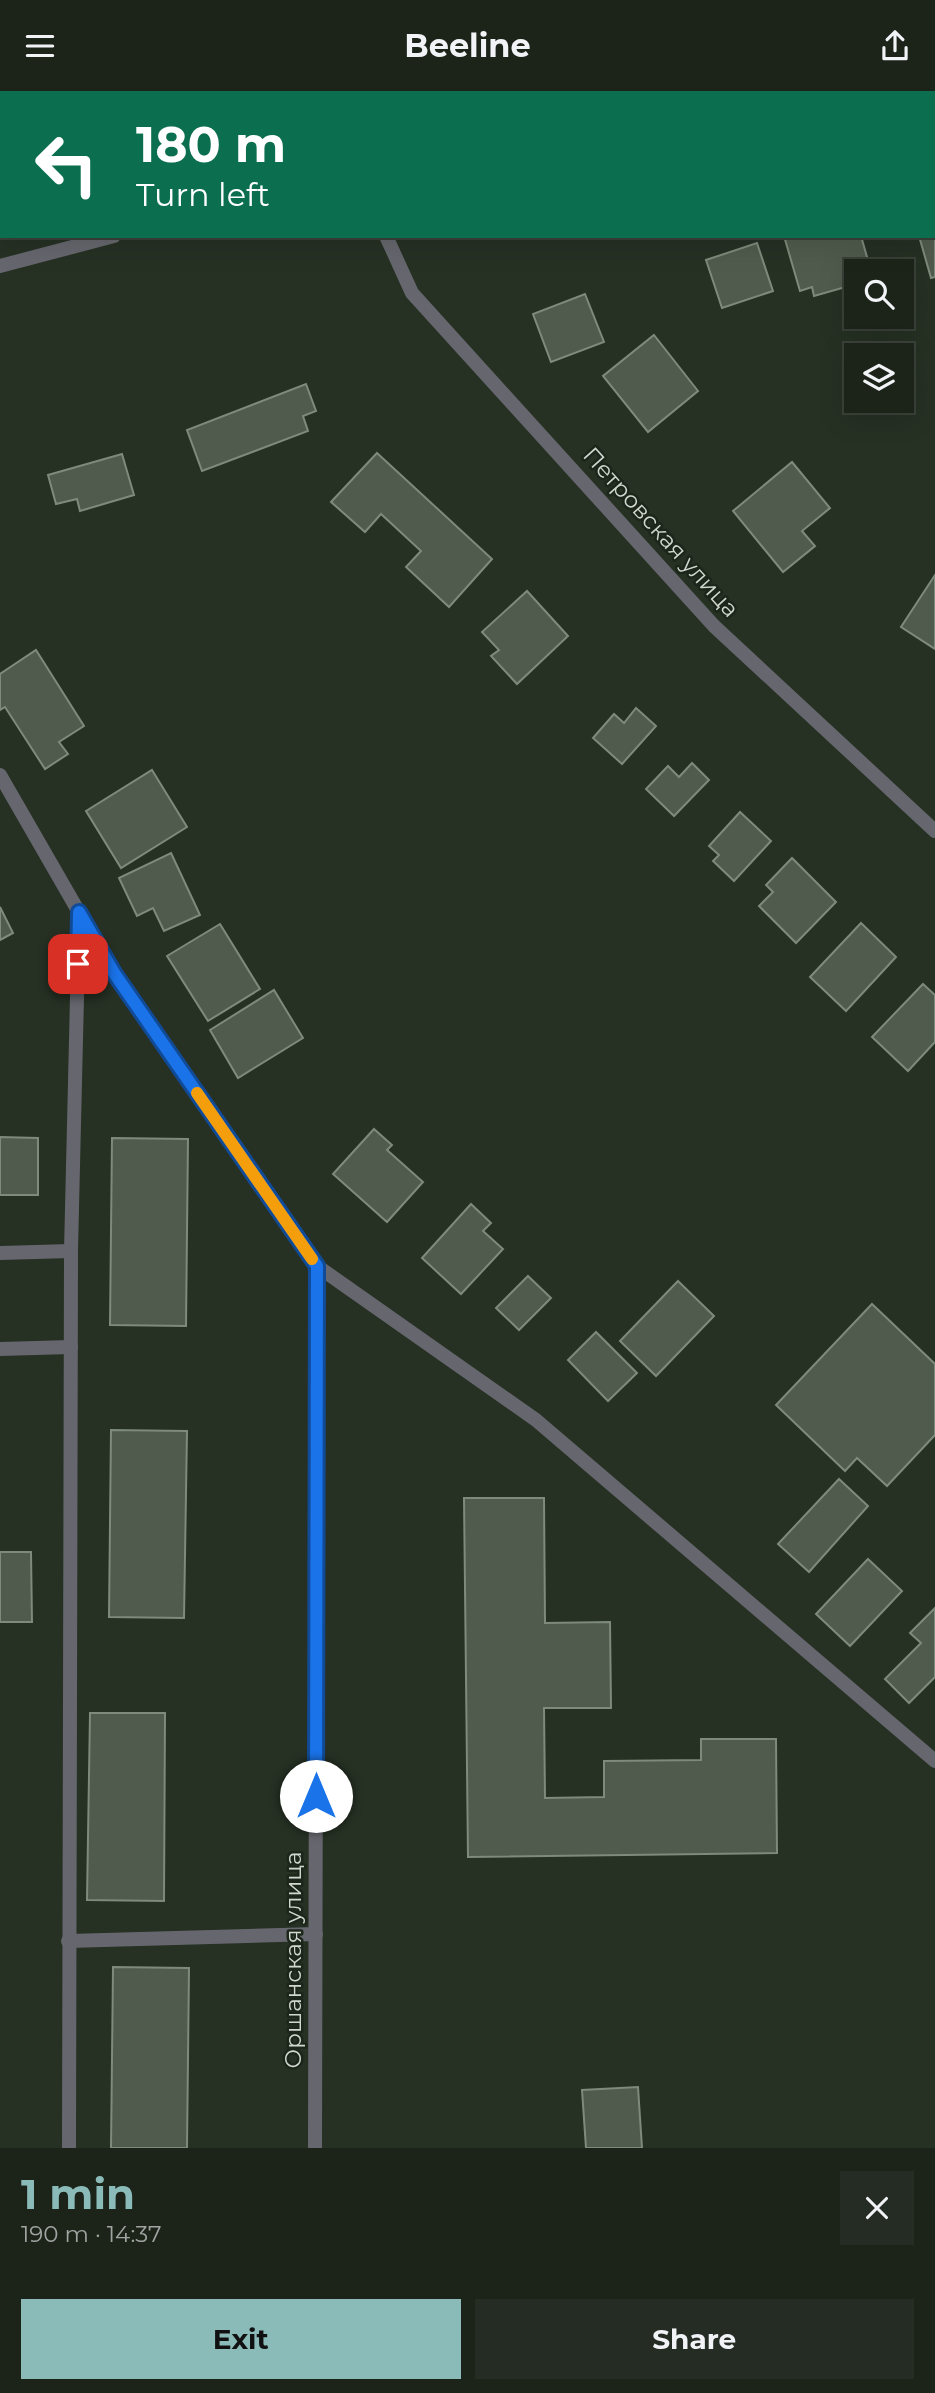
<!DOCTYPE html>
<html lang="en">
<head>
<meta charset="utf-8">
<style>
  :root { --surface:#1c241a; --page:#252c23; --text:#f1f3f6; --muted:#a0a4a2; --line:#3a4139; --accent:#8bbbb9 }
  body { margin:0; font-family:Montserrat,sans-serif; background:var(--page); color:var(--text); height:100vh; display:flex; flex-direction:column; font-size:26px; white-space:nowrap }
  * { box-sizing:border-box; margin:0 }
  p { font-size:23px; color:var(--muted) }
  .icon { flex:none; width:38px; height:38px; fill:none; stroke:currentColor; stroke-width:2; stroke-linecap:round; stroke-linejoin:round }
  .map { position:relative; height:2057px; overflow:hidden }
  .panel { display:flex; flex-direction:column; background:var(--surface); flex:1 }
  .panel>* { flex:none }
  .banner { position:absolute; left:0px; top:0px; width:936px; height:147px; box-shadow:0 7px 28px #0002,0 0 0 2px var(--line); background:#0b6e4f; color:#fff; overflow:hidden }
  .buttons { position:absolute; left:844px; top:168px; display:grid; gap:14px }
  .buttons a { display:grid; place-items:center; width:70px; height:70px; border-radius:0px; background:var(--surface); box-shadow:0 7px 28px #0002,0 0 0 2px var(--line); font-size:35px }
  .pin { position:absolute; display:grid; place-items:center; width:60px; height:60px; color:#fff; margin:-30px; border-radius:14px; box-shadow:0 4px 10px #0006 }
  .me { position:absolute; width:77px; margin:-38px; rotate:0deg; stroke-linejoin:round; filter:drop-shadow(0 0 5px #0008) }
  .turn { display:flex; align-items:center; gap:24px; height:147px; padding:0 21px; font-size:32px }
  .turn .icon { width:91px; height:91px; stroke-width:2.5 }
  .turn b { display:block; font-size:49px; line-height:60px }
  .round { display:grid; place-items:center; flex:none; width:74px; height:74px; border-radius:0px; background:var(--page) }
  .overview { display:flex; align-items:center; justify-content:space-between; height:119px; padding:0 21px }
  h1 { font-size:42px; font-weight:700; line-height:52px; color:var(--accent) }
  .cta { display:flex; gap:14px; margin-top:auto; padding:14px 21px }
  .cta a { flex:1; height:80px; border-radius:0px; background:var(--accent); color:#111; font-size:28px; font-weight:700; line-height:80px; text-align:center }
  .cta a+a { background:var(--page); color:var(--text) }
  header { display:flex; justify-content:space-between; align-items:center; height:91px; padding:0 21px; background:var(--surface); font-size:32px; font-weight:700 }
  .map>svg:first-child { display:block }
  .building { fill:#505b4d; stroke:#7e8a7b; stroke-width:2 }
  .lines { fill:none; stroke-linecap:round; stroke-linejoin:round }
  .lane { stroke:#66676e; stroke-width:14 }
  .street { stroke:#66676e; stroke-width:14 }
  .route-casing { stroke:#114b97; stroke-width:18 }
  .route { stroke:#1a73e8; stroke-width:12 }
  .slow { stroke:#f59e0b; stroke-width:12 }
  .labels { text-anchor:middle; dominant-baseline:central; stroke-width:5; stroke-linejoin:round; paint-order:stroke }
  .street-label { font-size:23px; fill:#d1d7cf; stroke:#1c261a }
</style>
</head>
<body>
<header><svg class="icon" aria-label="menu" viewBox="0 0 24 24"><path d="M4 6h16M4 12h16M4 18h16"/></svg>Beeline<svg class="icon" aria-label="share" viewBox="0 0 24 24"><path d="M12 15V3M7 8l5-5 5 5M5 13v7h14v-7"/></svg></header>
<div class="map">
<svg width="935" height="2057" viewBox="0 0 935 2057">
  <rect width="100%" height="100%" fill="#263023"/>
  <g class="building">
    <polygon points="0,0 260,0 2,2 0,65"/>
    <polygon points="935,96 935,186 931,187 919,145 934,145"/>
    <polygon points="784,145 861,145 871,180 856,180 856,193 814,205 812,196 800,200"/>
    <polygon points="757,152 773,200 722,217 706,169"/>
    <polygon points="585,203 604,251 551,271 533,223"/>
    <polygon points="654,244 698,300 648,341 603,285"/>
    <polygon points="306,293 316,320 303,325 308,340 202,380 187,339"/>
    <polygon points="377,362 492,468 449,516 406,476 421,460 381,423 365,441 331,411"/>
    <polygon points="122,363 134,404 80,420 77,408 56,413 48,384"/>
    <polygon points="792,371 830,417 802,440 815,455 783,481 733,420"/>
    <polygon points="935,484 935,558 901,536"/>
    <polygon points="527,500 568,545 517,593 491,565 499,559 482,541"/>
    <polygon points="36,559 84,635 59,651 68,663 45,678 5,616 0,619 0,583"/>
    <polygon points="636,617 656,635 622,673 593,647 614,623 624,632"/>
    <polygon points="692,672 709,689 674,725 646,698 668,675 679,686"/>
    <polygon points="152,679 187,736 121,777 86,720"/>
    <polygon points="740,721 771,750 734,790 713,770 719,764 709,755"/>
    <polygon points="171,762 200,824 164,840 153,817 137,825 119,787"/>
    <polygon points="792,767 836,811 796,852 759,815 773,801 766,794"/>
    <polygon points="0,816 13,842 0,849"/>
    <polygon points="861,832 896,866 846,920 810,886"/>
    <polygon points="220,833 260,898 208,930 167,865"/>
    <polygon points="923,893 935,904 935,951 908,980 872,946"/>
    <polygon points="274,899 303,947 238,987 210,939"/>
    <polygon points="374,1038 392,1054 387,1059 423,1091 387,1131 333,1083"/>
    <polygon points="0,1046 38,1047 38,1104 0,1104"/>
    <polygon points="112,1047 188,1048 186,1235 110,1234"/>
    <polygon points="471,1113 491,1132 483,1140 503,1158 461,1203 422,1167"/>
    <polygon points="528,1185 551,1207 519,1239 496,1217"/>
    <polygon points="678,1190 714,1225 656,1285 620,1250"/>
    <polygon points="872,1213 935,1273 935,1344 887,1395 857,1367 845,1380 776,1314"/>
    <polygon points="596,1241 637,1282 608,1310 568,1269"/>
    <polygon points="111,1339 187,1340 184,1527 109,1526"/>
    <polygon points="839,1388 868,1415 809,1481 778,1453"/>
    <polygon points="464,1407 544,1407 545,1532 610,1531 611,1617 544,1617 545,1707 604,1706 604,1670 701,1669 701,1648 776,1648 777,1762 468,1766"/>
    <polygon points="0,1461 31,1461 32,1531 0,1531"/>
    <polygon points="868,1468 902,1500 850,1555 816,1523"/>
    <polygon points="935,1517 935,1586 909,1612 885,1588 921,1552 910,1542"/>
    <polygon points="90,1622 165,1622 164,1810 87,1809"/>
    <polygon points="113,1876 189,1877 187,2057 111,2057"/>
    <polygon points="638,1996 642,2057 586,2057 582,1999"/>
  </g>
  <g class="lines">
    <g class="lane">
      <polyline points="289,0 289,2"/>
      <polyline points="522,0 523,2"/>
      <polyline points="0,1162 71,1160"/>
      <polyline points="0,1258 71,1256"/>
      <polyline points="68,1850 316,1843"/>
      <polyline points="69,2057 71,1160 79,821"/>
    </g>
    <g class="street">
      <polyline points="733,2 741,0"/>
      <polyline points="386,145 412,202 714,535 935,740"/>
      <polyline points="0,175 114,145"/>
      <polyline points="0,684 114,882 317,1175 315,2057"/>
      <polyline points="317,1175 536,1329 935,1670"/>
    </g>
  </g>
  <g class="lines">
    <g class="route-casing">
      <polyline id="route" points="78,873 79,821 114,882 317,1175 316,1705"/>
    </g>
    <use href="#route" class="route"/>
    <polyline class="slow" points="197,1002 312,1168"/>
  </g>
  <g class="labels">
    <g class="street-label">
      <text transform="translate(661 441) rotate(48)">Петровская улица</text>
      <text transform="translate(293 1869) rotate(-90)">Оршанская улица</text>
    </g>
  </g>
</svg>
<div class="buttons">
<a><svg class="icon" aria-label="search" viewBox="0 0 24 24"><circle cx="10" cy="10" r="6"/><path d="M15 15l6 6"/></svg></a>
<a><svg class="icon" aria-label="layers" viewBox="0 0 24 24"><path d="M12 4l9 5-9 5-9-5zM3 14l9 5 9-5"/></svg></a>
</div>
<div class="pin" style="left:78px;top:873px;background:#d93025"><svg class="icon" aria-label="arrive" viewBox="0 0 24 24"><path d="M6 21V4h12l-3 4 3 4H6"/></svg></div>
<svg class="me" style="left:316px;top:1705px" viewBox="-20 -20 40 40"><circle r="19" fill="#fff"/><path d="M0-13L10 11 0 6-10 11z" fill="#1a73e8"/></svg>
<div class="banner">
<div class="turn"><svg class="icon" aria-label="left" viewBox="0 0 24 24"><path d="M17 20v-9H6M10 6l-5 5 5 5"/></svg><div><b>180 m</b>Turn left</div></div>
</div>
</div>
<section class="panel">
<div class="overview"><div><h1>1 min</h1><p>190 m · 14:37</p></div><a class="round"><svg class="icon" aria-label="close" viewBox="0 0 24 24"><path d="M6 6l12 12M18 6L6 18"/></svg></a></div>
<div class="cta"><a>Exit</a><a>Share</a></div>
</section>
</body>
</html>
